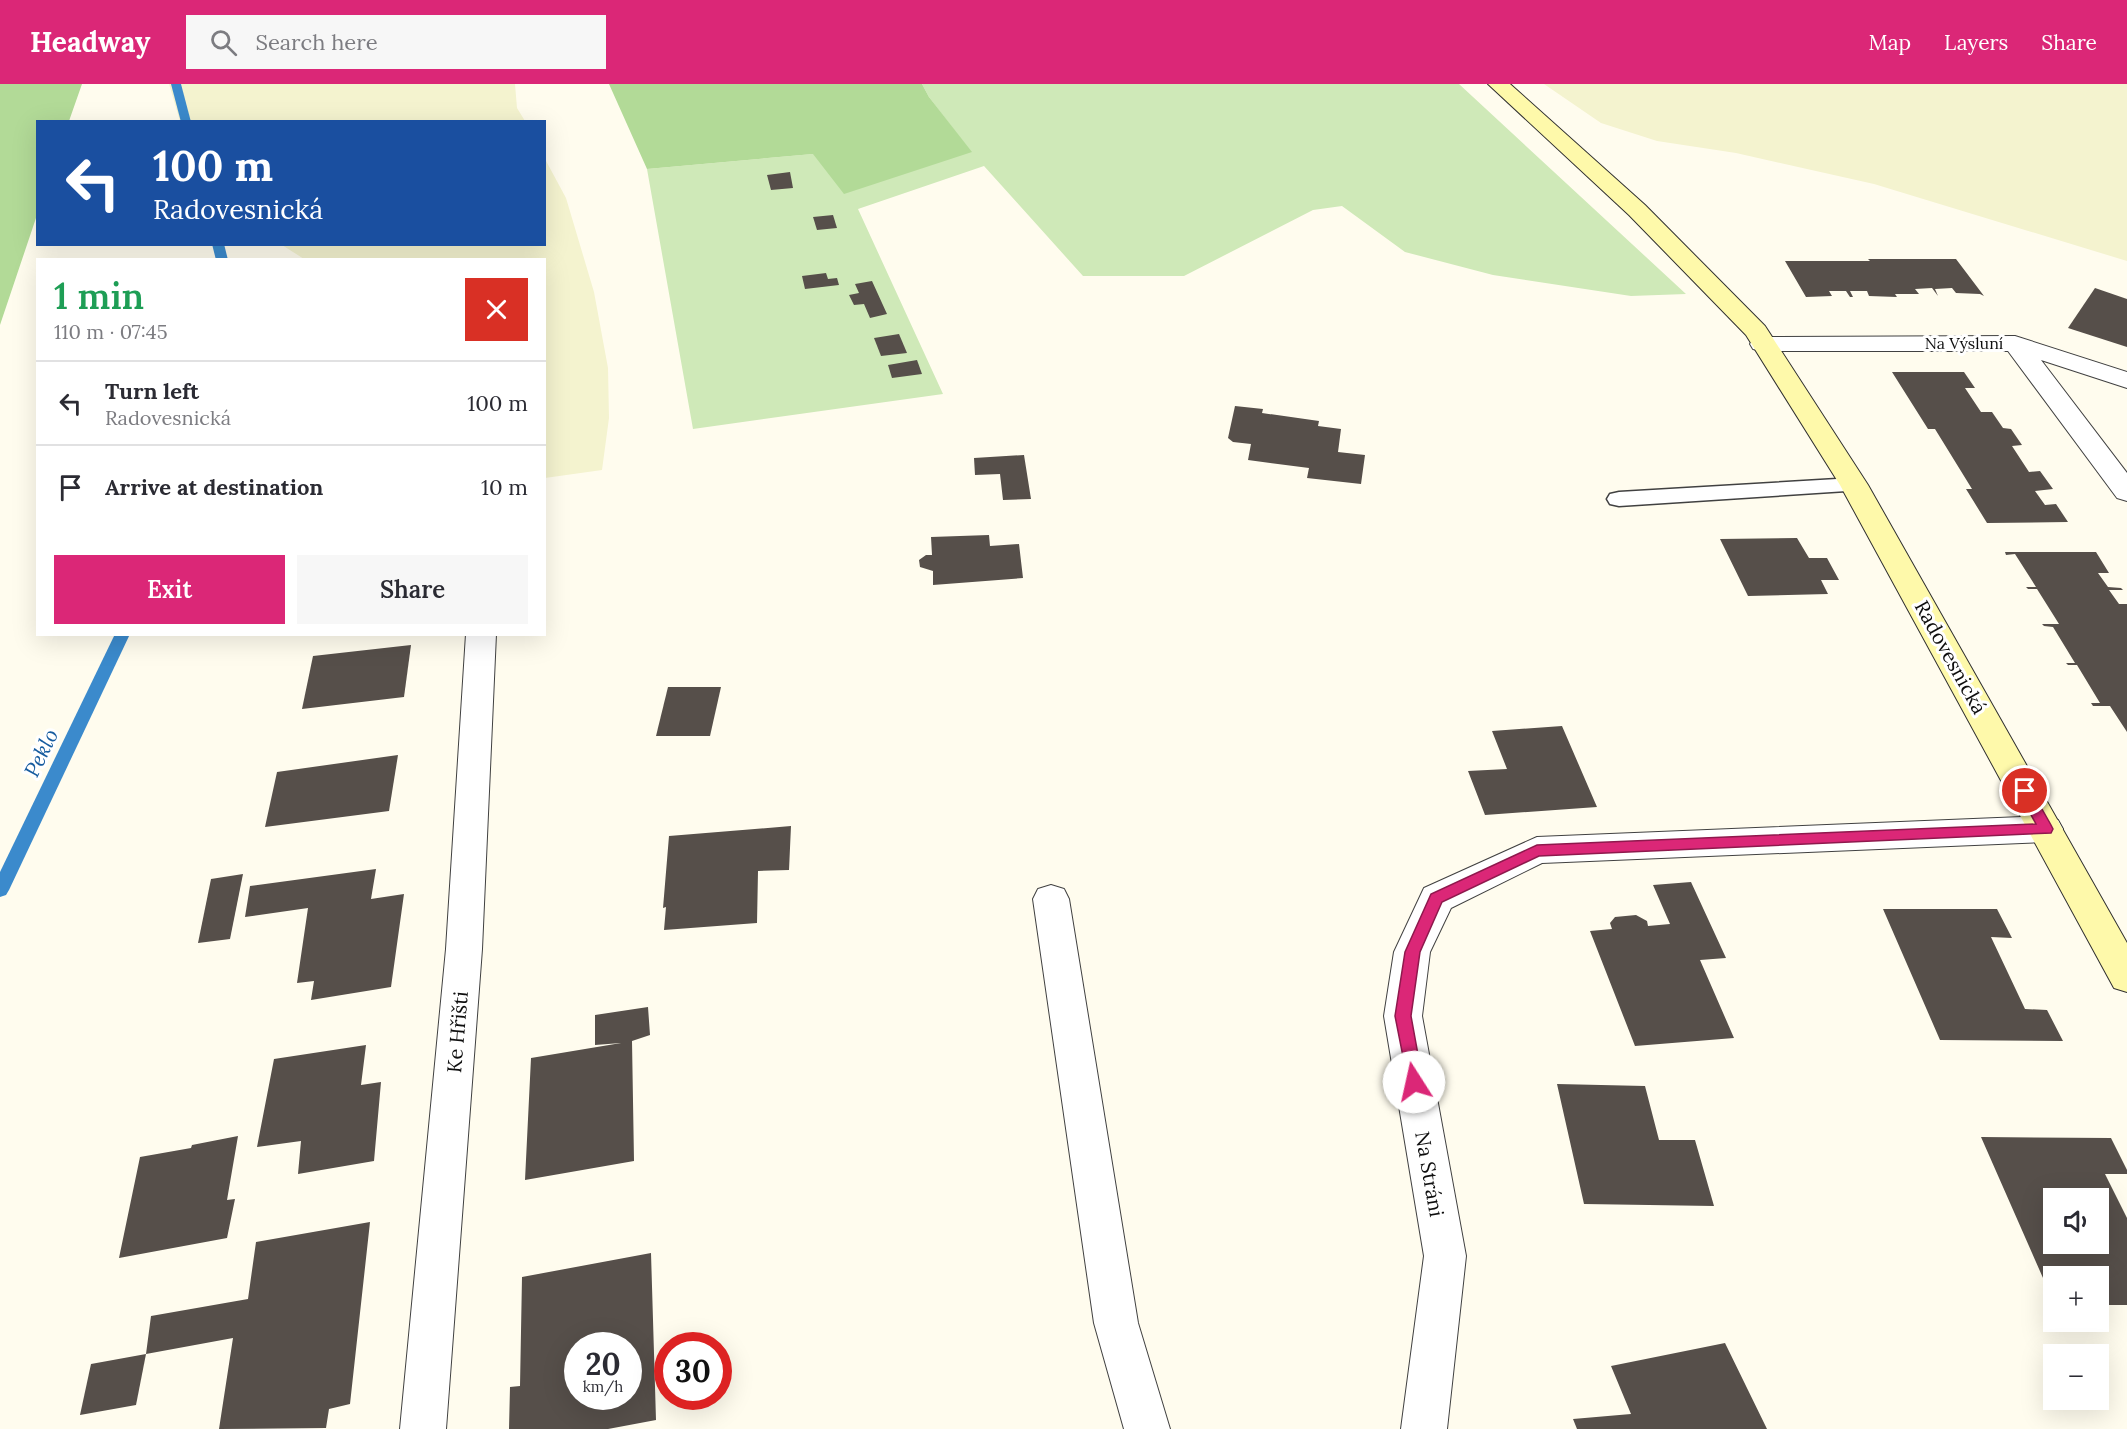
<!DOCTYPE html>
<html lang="en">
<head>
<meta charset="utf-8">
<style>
  :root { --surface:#fff; --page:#f7f7f7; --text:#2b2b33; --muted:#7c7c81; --line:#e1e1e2; --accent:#db2777 }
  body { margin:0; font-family:Lora,serif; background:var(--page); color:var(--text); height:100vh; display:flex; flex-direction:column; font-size:22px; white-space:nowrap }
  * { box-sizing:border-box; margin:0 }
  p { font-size:20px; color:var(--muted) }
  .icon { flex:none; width:33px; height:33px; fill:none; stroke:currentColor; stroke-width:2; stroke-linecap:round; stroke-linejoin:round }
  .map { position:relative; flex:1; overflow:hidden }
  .sheet { position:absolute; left:36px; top:174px; width:510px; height:378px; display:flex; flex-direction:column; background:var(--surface); border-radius:0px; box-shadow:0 6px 24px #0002 }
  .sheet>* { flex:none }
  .banner { position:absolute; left:36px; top:36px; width:510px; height:126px; border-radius:0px; box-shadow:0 6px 24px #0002; background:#1a4fa0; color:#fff; overflow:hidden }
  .controls { position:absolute; left:2043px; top:1104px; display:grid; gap:12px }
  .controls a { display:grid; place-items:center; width:66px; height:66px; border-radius:0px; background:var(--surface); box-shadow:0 6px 24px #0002; font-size:30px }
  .speed { position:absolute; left:564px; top:1248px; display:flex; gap:12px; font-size:30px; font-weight:700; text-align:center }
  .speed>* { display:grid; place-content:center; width:78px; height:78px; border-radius:50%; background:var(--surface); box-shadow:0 6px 24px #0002; line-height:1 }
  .speed small { font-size:15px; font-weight:400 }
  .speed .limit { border:9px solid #d22; background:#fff; color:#111 }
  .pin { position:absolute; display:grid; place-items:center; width:51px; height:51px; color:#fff; margin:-26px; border:3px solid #fff; border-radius:50%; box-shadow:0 2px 6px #0007 }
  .me { position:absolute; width:66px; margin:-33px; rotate:350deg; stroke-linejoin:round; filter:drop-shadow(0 0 4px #0008) }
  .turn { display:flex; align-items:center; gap:21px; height:126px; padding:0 18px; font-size:27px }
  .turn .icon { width:78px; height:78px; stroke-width:2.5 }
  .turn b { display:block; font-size:42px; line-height:51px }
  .round { display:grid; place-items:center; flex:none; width:63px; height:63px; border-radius:0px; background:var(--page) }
  .headline { display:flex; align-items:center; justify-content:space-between; height:102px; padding:0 18px }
  h1 { font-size:36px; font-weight:600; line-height:45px; color:#1e9e55 }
  .button { display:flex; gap:12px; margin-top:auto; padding:12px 18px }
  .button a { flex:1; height:69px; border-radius:0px; background:var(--accent); color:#fff; font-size:24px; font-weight:600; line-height:69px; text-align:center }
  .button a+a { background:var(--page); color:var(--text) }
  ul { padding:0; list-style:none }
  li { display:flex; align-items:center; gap:18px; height:84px; padding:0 18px; border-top:2px solid var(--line) }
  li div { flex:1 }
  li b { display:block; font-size:22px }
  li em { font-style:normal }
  header { display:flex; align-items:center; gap:36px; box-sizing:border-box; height:84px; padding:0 30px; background:var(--accent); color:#fff }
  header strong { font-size:28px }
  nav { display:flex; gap:33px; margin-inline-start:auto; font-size:21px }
  .search { width:420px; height:54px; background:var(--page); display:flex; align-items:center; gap:15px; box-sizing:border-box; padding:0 21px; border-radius:0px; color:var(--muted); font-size:22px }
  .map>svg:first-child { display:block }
  .farmland { fill:#f4f3cf }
  .green { fill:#cfe9b8 }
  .forest { fill:#b2da97 }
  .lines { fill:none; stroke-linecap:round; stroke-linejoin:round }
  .stream { fill:#3b8acc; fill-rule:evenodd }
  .building { fill:#564f4a; fill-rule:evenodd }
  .lane-casing { stroke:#414141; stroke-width:3 }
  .street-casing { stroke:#414141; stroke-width:2 }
  .secondary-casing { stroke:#303030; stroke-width:2 }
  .lane { fill:#fff; fill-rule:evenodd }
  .street { fill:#fff; fill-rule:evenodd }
  .secondary { fill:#fef9aa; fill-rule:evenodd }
  .route { fill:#db2777; stroke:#8e194d; stroke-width:1.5 }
  .labels { text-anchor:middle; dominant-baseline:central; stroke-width:6; stroke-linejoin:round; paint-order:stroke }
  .far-street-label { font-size:16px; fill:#0e0e0e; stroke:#fff }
  .street-label { font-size:20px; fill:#0e0e0e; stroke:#fff }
  .water-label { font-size:21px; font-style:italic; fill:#175c9f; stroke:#fff }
</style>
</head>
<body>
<header>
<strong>Headway</strong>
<div class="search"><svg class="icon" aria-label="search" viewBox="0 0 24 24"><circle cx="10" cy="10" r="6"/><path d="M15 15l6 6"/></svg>Search here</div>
<nav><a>Map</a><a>Layers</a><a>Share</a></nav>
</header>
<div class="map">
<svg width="2127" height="1345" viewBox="0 0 2127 1345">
  <rect width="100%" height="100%" fill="#fffcee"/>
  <g class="farmland">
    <polygon points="169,0 515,0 517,24 525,37 180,37"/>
    <polygon points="1544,0 2127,0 2127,177 1874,100 1736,69 1657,57 1601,39"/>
    <polygon points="545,75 566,114 594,208 608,284 609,334 602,386 545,394 544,176 304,175 282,161 544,160"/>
  </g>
  <polygon class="green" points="922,0 1459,0 1686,210 1631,212 1493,191 1405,168 1342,122 1313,126 1184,192 1083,192 984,82 858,125 943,310 693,345 647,85 813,70 971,68 929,13"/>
  <g class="forest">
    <polygon points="0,0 82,0 69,37 38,38 37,131 0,241"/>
    <polygon points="609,0 922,0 929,13 972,68 844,110 813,70 647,85"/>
  </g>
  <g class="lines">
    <g class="stream">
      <polygon points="171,0 181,0 191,38 181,38"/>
      <polygon points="212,160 224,160 228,176 216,176"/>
      <polygon points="115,550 130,550 9,806 6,811 0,813 0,788"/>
    </g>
  </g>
  <g class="building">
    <polygon points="790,88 793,104 771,106 767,91"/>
    <polygon points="833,131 837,144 817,146 813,133"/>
    <polygon points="1868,175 1956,175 1984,212 1980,210 1956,209 1952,204 1935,205 1938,212 1932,204 1915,205 1919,210 1895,210 1897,213 1869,212 1867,207 1850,207 1853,213 1850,213 1846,207 1829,207 1832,212 1806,213 1785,177 1870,177"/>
    <polygon points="826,189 828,195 837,194 839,201 805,205 802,192"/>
    <polygon points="872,197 887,230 870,234 864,220 854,221 849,211 859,209 855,200"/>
    <polygon points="2095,204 2127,215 2127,263 2068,244"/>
    <polygon points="899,250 907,269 881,272 874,254"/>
    <polygon points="917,276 922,290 892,294 888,281"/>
    <polygon points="1892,288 1964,288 1975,304 1965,304 1981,328 1992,328 2003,344 2011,345 2022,361 2012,362 2029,388 2040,387 2053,405 2035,407 2045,421 2056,420 2068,438 1987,439 1966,405 1972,405 1935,345 1928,345"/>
    <polygon points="1235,322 1263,325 1262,329 1319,337 1318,342 1341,345 1338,368 1365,371 1361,400 1307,394 1309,384 1248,376 1251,360 1233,358 1228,354"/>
    <polygon points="1024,371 1031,415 1003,416 1000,390 975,391 974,374"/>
    <polygon points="989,451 990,462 1019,460 1023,494 933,501 933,487 920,483 919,476 926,471 932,471 931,453"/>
    <polygon points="1797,454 1809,474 1827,474 1839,496 1821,496 1828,510 1748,512 1720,455"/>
    <polygon points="2005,468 2096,468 2109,489 2098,489 2108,503 2121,504 2123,506 2109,506 2119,520 2127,520 2127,648 2110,622 2093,622 2091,619 2100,619 2077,581 2068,581 2066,579 2075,579 2053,543 2044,542 2042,540 2059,540 2037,505 2028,505 2026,503 2036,503 2015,470 2006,471"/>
    <polygon points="411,561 404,613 302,625 313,572"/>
    <polygon points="668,603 721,603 710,652 656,652"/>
    <polygon points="1562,642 1597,723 1485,731 1468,687 1507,685 1492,647"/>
    <polygon points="398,671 389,727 265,743 277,688"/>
    <polygon points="791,742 789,786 758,787 757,839 664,846 666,823 663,824 669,752"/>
    <polygon points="376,785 371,815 404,810 391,903 311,916 314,897 297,899 308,824 245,833 250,802"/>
    <polygon points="243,790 230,855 198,859 211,795"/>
    <polygon points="1691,798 1726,874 1700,876 1734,954 1635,962 1590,847 1612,845 1610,839 1615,833 1636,831 1647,837 1648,842 1670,840 1653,801"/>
    <polygon points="1883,825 1997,825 2012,854 1991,853 2025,925 2047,926 2063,957 1940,956"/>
    <polygon points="648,923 650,951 632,957 634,1077 525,1096 531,974 621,959 595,961 595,931"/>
    <polygon points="366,961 361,1001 381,998 374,1077 298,1090 301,1057 257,1063 274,975"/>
    <polygon points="1557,1000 1645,1002 1659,1056 1695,1056 1714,1122 1584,1120"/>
    <polygon points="238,1052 227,1116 235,1115 227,1154 119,1174 140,1073 191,1064 192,1061"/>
    <path d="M1981,1053L2111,1054L2127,1086V1090H2105L2127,1134V1221H2098V1192H2054V1219ZM2054,1114H2098V1160H2054Z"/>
    <polygon points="370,1138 350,1320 329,1325 326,1344 219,1345 233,1254 146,1270 151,1232 248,1215 256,1158"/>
    <path d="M651,1169L656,1336L608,1345H509L510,1303L520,1302L522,1193ZM578,1262H628V1312H578Z"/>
    <polygon points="1725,1259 1767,1345 1577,1345 1573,1335 1631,1330 1611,1282"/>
    <polygon points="146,1270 136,1321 80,1331 91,1280"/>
  </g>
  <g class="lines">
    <g class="lane-casing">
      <polygon id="lane" points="1854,394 1862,396 1866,401 1862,406 1619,422 1610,420 1607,415 1610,410 1619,408"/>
    </g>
    <g class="street-casing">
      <g id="street">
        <polygon points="2015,252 2127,288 2127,304 2041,276 2127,389 2127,417 2117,414 2008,267 1762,267 1753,265 1750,260 1753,255 1762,253"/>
        <polygon points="466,550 496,550 482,865 446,1345 400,1345 446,865"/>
        <polygon points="2046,732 2058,736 2063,745 2058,754 2046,758 1542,779 1451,824 1430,868 1422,932 1466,1172 1447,1345 1401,1345 1424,1172 1384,932 1394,868 1424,804 1537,753"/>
        <polygon points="1051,801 1064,805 1069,815 1138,1239 1170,1345 1124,1345 1094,1239 1033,815 1038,805"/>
      </g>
    </g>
    <g class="secondary-casing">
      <polygon id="secondary" points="1488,0 1510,0 1645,121 1765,242 1868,401 2127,859 2127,908 2114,904 1840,401 1746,251 1629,131"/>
    </g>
    <use href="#lane" class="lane"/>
    <use href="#street" class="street"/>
    <use href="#secondary" class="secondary"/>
  </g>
  <polygon class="route" points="2025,702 2030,704 2051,741 2053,745 2051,749 1539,772 1442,818 1420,868 1411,932 1423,998 1420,1003 1414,1005 1409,1003 1395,932 1405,868 1431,810 1537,761 2036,740 2018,707"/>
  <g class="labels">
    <g class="far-street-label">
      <text x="1964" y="259">Na Výsluní</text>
    </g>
    <g class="street-label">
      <text transform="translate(1951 573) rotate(61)">Radovesnická</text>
      <text transform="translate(457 948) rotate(-85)">Ke Hřišti</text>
      <text transform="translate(1430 1090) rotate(80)">Na Stráni</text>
    </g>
    <g class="water-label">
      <text transform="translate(41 669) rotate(-64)">Peklo</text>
    </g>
  </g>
</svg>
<div class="controls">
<a><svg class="icon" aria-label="sound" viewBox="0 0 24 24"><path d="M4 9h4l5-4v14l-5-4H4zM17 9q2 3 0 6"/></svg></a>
<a>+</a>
<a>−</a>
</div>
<div class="speed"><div>20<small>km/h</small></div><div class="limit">30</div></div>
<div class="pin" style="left:2025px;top:707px;background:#d93025"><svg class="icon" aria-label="arrive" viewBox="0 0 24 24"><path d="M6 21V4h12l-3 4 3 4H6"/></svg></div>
<svg class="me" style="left:1414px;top:998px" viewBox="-20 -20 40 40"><circle r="19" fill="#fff"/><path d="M0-13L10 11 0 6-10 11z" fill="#db2777"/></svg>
<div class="banner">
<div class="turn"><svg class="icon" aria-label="left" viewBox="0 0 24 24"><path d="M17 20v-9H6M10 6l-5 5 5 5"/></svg><div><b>100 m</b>Radovesnická</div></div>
</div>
<section class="sheet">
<div class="headline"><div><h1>1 min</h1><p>110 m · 07:45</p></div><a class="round" style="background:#d93025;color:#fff"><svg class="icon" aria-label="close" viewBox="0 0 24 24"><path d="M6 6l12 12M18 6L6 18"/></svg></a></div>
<ul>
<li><svg class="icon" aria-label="left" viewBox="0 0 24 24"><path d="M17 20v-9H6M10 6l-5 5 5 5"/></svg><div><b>Turn left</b><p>Radovesnická</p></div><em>100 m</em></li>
<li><svg class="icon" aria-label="arrive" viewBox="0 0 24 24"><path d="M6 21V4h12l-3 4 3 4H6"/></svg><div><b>Arrive at destination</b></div><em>10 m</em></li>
</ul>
<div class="button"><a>Exit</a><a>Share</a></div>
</section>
</div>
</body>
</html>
